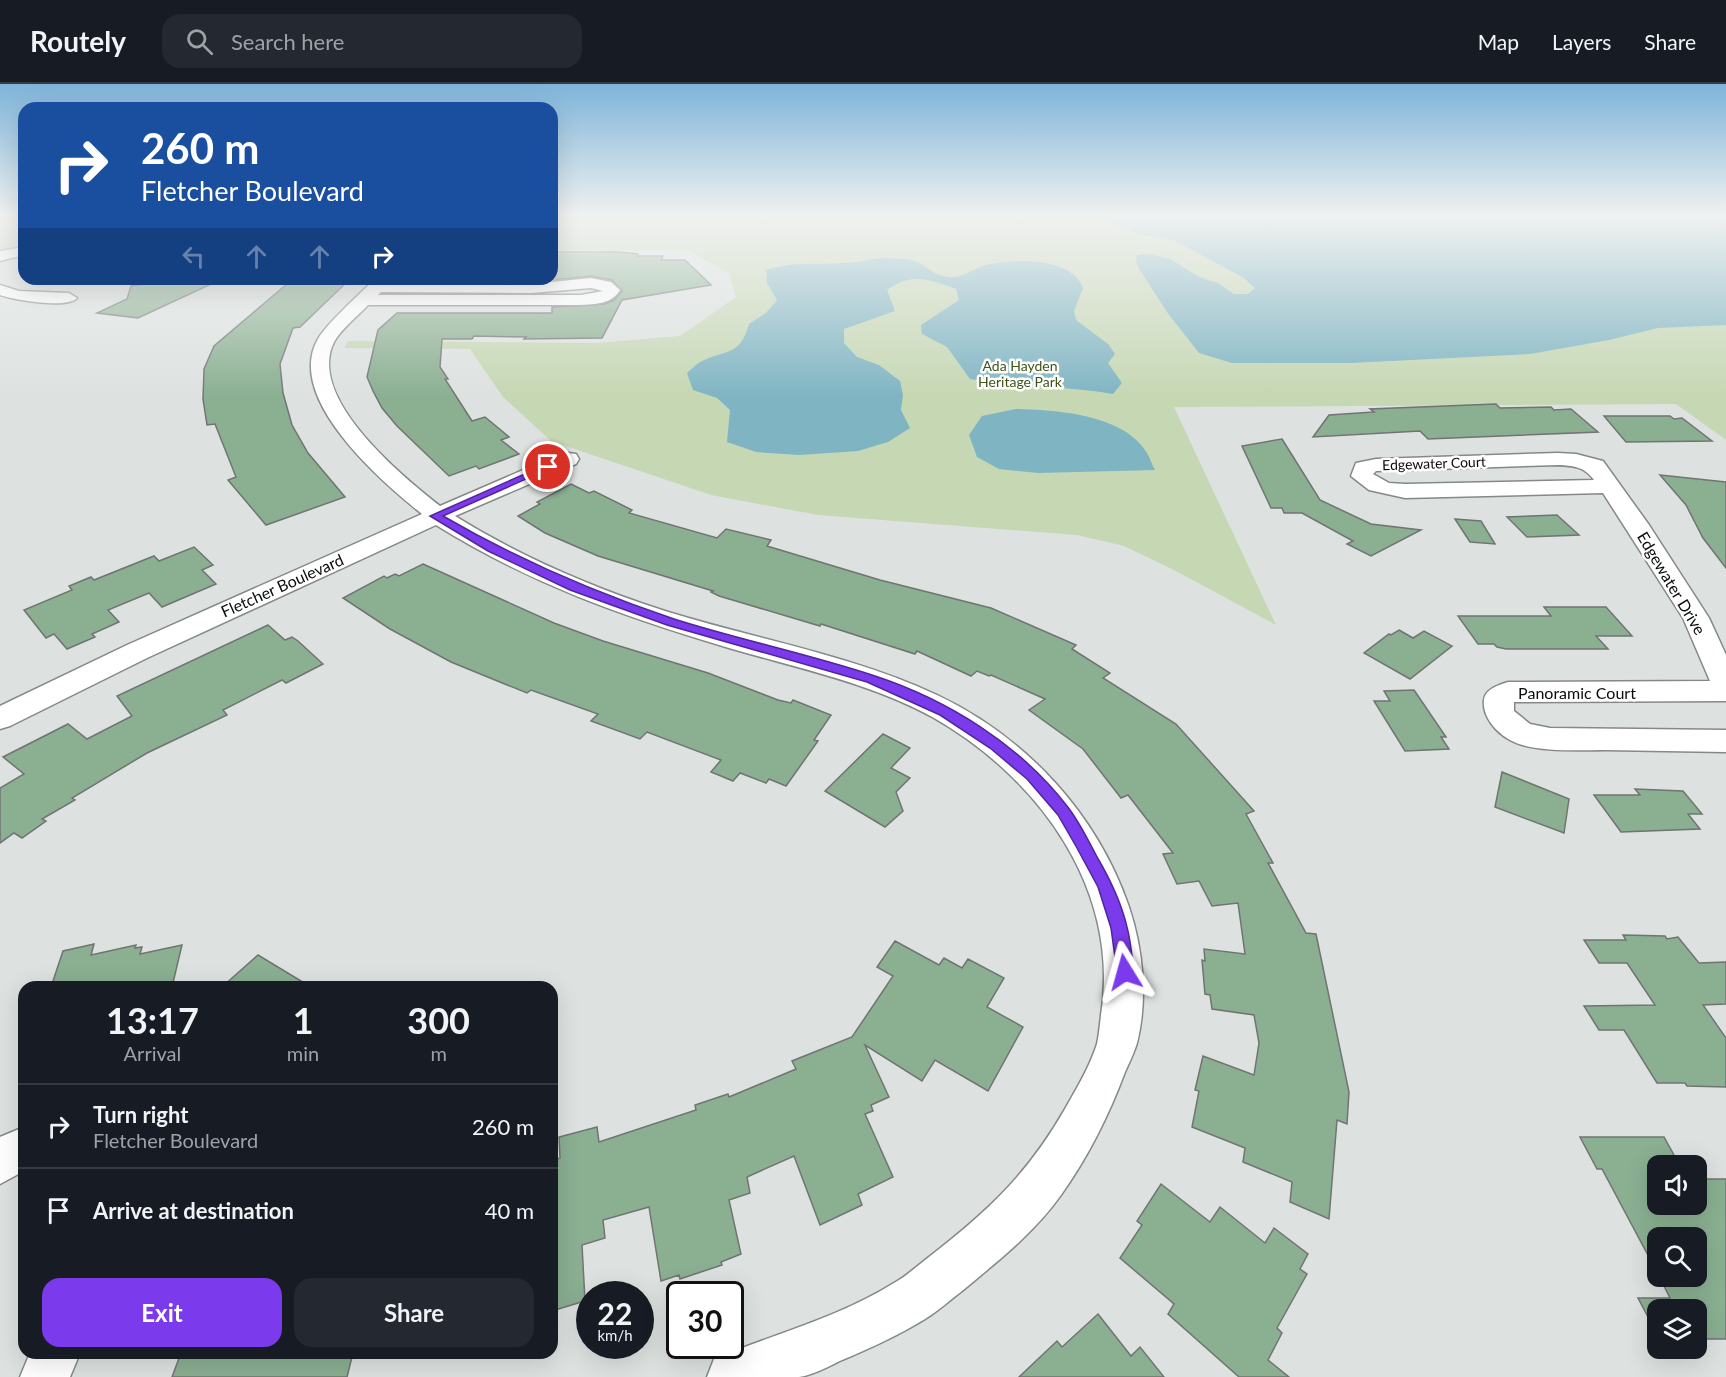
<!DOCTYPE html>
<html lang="en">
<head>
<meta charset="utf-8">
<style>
  :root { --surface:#171b24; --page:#242831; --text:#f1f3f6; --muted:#9ea1a6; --line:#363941; --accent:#7c3aed }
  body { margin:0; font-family:Lato,sans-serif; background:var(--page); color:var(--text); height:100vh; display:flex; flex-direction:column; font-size:22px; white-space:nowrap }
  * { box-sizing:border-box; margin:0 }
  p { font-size:20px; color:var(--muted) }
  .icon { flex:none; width:33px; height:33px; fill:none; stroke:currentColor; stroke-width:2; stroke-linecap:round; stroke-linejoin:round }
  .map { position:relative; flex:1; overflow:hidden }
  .drawer { position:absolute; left:18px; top:897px; width:540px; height:378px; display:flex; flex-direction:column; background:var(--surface); border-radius:18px; box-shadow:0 6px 24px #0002 }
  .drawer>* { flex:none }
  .top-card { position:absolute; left:18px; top:18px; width:540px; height:183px; border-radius:18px; box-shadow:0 6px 24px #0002; background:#1a4fa0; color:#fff; overflow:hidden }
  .tools { position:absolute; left:1647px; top:1071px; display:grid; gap:12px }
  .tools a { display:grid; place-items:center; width:60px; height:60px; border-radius:12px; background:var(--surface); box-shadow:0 6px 24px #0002; font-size:30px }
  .speed { position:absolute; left:576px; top:1197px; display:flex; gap:12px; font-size:30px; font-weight:700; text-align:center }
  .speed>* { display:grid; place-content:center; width:78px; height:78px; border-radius:50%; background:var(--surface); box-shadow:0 6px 24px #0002; line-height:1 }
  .speed small { font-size:15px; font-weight:400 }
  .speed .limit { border:3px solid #111; border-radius:9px; background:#fff; color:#111 }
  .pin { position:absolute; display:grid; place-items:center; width:51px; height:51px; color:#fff; margin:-26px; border:3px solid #fff; border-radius:50%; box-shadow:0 2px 6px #0007 }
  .me { position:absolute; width:66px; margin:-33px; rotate:352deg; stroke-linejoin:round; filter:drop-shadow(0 0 4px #0008) }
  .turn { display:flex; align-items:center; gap:21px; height:126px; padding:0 24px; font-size:27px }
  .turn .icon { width:78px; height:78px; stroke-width:2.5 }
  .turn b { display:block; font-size:42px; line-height:51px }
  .lanes { display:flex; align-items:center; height:57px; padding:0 24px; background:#0003; justify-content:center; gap:30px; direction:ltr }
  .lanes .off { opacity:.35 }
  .eta { display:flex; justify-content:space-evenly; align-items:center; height:102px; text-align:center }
  .eta b { font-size:36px; font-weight:700; line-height:42px }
  .action { display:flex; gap:12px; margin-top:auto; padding:12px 24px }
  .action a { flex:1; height:69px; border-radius:18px; background:var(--accent); color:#fff; font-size:24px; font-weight:700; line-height:69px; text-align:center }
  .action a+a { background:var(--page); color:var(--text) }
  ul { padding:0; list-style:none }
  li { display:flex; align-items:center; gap:18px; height:84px; padding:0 24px; border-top:2px solid var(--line) }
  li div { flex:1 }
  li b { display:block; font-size:22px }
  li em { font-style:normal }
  header { display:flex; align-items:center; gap:36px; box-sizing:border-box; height:84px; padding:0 30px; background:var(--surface); border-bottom:2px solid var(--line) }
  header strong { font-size:28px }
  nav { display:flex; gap:33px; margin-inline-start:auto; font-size:21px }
  .search { width:420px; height:54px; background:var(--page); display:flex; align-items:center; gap:15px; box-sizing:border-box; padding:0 21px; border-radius:18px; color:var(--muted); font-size:22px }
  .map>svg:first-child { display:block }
  .green { fill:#c6d7b3 }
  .water { fill:#7fb4c3 }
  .building { fill:#8aaf91; stroke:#717472; stroke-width:1.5 }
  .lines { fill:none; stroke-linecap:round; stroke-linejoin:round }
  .minor-casing { stroke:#848987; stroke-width:3 }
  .minor { fill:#fff; fill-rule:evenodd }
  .route { fill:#7c3aed; stroke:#51269a; stroke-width:1.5 }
  .labels { text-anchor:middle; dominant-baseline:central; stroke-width:5; stroke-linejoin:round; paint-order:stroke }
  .far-park-label { font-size:14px; fill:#3d5418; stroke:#fff }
  .far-street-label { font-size:14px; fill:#0a0c0b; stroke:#fff }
  .street-label { font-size:16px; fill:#0a0c0b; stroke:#fff }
</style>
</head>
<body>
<header>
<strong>Routely</strong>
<div class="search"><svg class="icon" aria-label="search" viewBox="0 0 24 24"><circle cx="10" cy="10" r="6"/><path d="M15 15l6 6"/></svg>Search here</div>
<nav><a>Map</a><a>Layers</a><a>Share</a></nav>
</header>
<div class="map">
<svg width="1726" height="1293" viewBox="0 0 1726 1293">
  <rect width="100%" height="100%" fill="#dde2e0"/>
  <g class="green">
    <rect x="0" y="133" width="24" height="31"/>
    <polygon points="552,133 1726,133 1726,356 1676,320 1174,323 1276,541 1174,486 1124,462 1077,451 818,431 711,411 551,357 503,313 470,265 344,264 348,257 597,259 680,252 736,213 729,189 689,167 552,166"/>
  </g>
  <g class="water">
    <polygon points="1089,133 1726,133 1726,241 1658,244 1609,256 1530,270 1351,279 1232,279 1199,269 1167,228 1140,186 1136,178 1137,171 1149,170 1170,175 1199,193 1218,199 1234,210 1248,210 1255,204 1244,194 1173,156 1140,150 1111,138"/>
    <path d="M883,174C894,175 909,173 919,179C929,184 935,192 948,193C965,195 975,182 991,180C1017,175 1073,174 1083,204L1074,227L1076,236L1108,260L1115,270L1108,279L1122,299L1113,310C1065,302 1017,303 970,295L947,263L922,250L921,241L959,216L956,205C930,195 911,188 887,206L895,227L844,245V259L857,273L879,281L900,297L903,311L901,326L910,344L888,358L858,367L799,371L756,368L727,358L730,326L717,314L693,306L687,289C692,285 696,280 702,277C728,265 740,272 749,240L766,229L777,216L767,199L766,186C793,177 818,181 845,179C858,179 869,175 883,174Z"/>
    <path d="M1016,325C1056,326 1124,330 1147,369C1150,374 1152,381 1155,386L1038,389L999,385L977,373L969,351L982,332Z"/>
  </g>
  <g class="building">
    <polygon points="552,168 618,168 638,170 637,172 663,172 661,176 685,176 711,201 622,216 602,254 524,255 526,253 474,252 472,255 442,255 440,283 448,295 445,295 472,337 485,333 509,353 501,356 519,370 479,385 476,382 449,392 397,342 382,324 373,307 367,293 378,246 397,229 552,229 552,223 604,220 614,216 622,207 612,196 591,192 552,196"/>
    <polygon points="158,195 222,195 138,234 97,229 127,215 131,202 148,200 149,196"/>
    <polygon points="297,195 350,195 300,243 293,244 280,280 283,309 292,341 308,369 345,413 266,441 228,396 236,393 215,340 207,341 203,315 204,285 214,262 287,200 291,200"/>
    <polygon points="1496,320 1500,324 1551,323 1554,326 1571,325 1598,348 1428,355 1420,347 1313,353 1329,331 1374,328 1370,325"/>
    <polygon points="1604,332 1670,332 1674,335 1682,334 1712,357 1626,358"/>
    <polygon points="1282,355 1320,416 1371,440 1421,446 1371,472 1347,460 1353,457 1302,429 1284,429 1282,424 1271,424 1242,362"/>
    <polygon points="1660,391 1726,398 1726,484 1703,454 1686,421"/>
    <polygon points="571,400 589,409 594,407 632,426 629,429 717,454 726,445 771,456 767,462 880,496 991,524 1076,561 1072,565 1110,589 1103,594 1176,640 1254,727 1246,730 1273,779 1268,779 1306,849 1316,850 1349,1008 1347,1040 1337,1036 1329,1135 1290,1118 1292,1098 1243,1078 1245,1064 1192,1043 1199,1007 1195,1006 1203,972 1254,991 1259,959 1254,931 1212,925 1210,911 1205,910 1202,876 1205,877 1204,865 1245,870 1238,819 1212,822 1199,797 1177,800 1163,770 1173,769 1128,711 1121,714 1083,665 1029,626 1045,615 991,591 989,592 977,587 971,592 917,567 915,570 821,540 820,542 719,512 711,508 713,507 598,472 545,449 518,432 540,420 537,418"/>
    <polygon points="1557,431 1579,451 1527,453 1507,433"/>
    <polygon points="1455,435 1481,437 1495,460 1470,458"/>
    <polygon points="194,463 213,481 202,486 216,500 162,523 149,509 108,526 119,538 92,550 95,553 67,565 54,550 46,554 24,526 72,506 69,502 91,493 94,496 154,472 159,477"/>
    <polygon points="423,480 554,539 603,557 708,589 778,616 791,619 793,616 831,631 814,656 818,657 786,702 769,695 766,699 740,689 733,697 711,688 721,676 647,648 640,655 591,637 598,630 531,606 527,609 451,578 390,545 343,514 384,492 387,494 395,490 399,492"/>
    <polygon points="1544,523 1606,523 1632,552 1596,552 1608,565 1506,565 1497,563 1494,560 1478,560 1458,532 1551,532"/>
    <polygon points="268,541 285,556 292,553 298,557 323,580 286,599 282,596 223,626 227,631 147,669 72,714 75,716 42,735 46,737 22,754 14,749 0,759 0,704 24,690 3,673 68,640 87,655 132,632 117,612"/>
    <polygon points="1399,546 1413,554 1424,547 1452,562 1410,595 1364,569 1389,550 1391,551"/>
    <polygon points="1414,606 1446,653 1441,653 1449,665 1405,667 1374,617 1390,617 1384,607"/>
    <polygon points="883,650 910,664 891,684 910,694 896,708 903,727 885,743 825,707"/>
    <polygon points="1502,688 1569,715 1564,749 1495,723"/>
    <polygon points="1635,705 1683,707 1702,730 1688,730 1700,745 1621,748 1594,711 1640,711"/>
    <polygon points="1623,851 1665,852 1667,855 1678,853 1699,879 1726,878 1726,920 1703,921 1726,954 1726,1003 1687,1002 1685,999 1657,999 1624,946 1599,946 1584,922 1655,921 1627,879 1599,879 1584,856 1626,856"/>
    <polygon points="895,857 939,881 944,874 962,884 968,875 1004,894 987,923 1023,943 988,1007 935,976 922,997 865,961 889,1013 871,1021 873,1027 865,1030 893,1093 858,1110 862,1121 820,1141 794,1072 747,1093 750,1109 729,1116 741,1170 721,1178 722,1181 680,1195 679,1191 661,1197 649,1123 603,1136 605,1154 582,1161 585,1217 552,1227 552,1077 560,1074 559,1053 597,1043 599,1058 696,1026 695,1021 728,1010 729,1013 796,985 792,977 852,953 893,892 877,883"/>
    <polygon points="94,860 91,871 136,861 135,864 142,863 140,870 182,861 172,903 51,903 63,867"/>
    <polygon points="258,871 311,903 222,903"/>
    <polygon points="1580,1053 1664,1053 1680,1082 1658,1082 1658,1120 1696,1120 1696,1095 1726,1095 1726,1255 1696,1255 1696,1226 1658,1226 1658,1252 1638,1214 1670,1214 1659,1192 1696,1192 1696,1154 1658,1154 1658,1190 1602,1085 1597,1085"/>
    <polygon points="1161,1100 1210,1138 1220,1123 1265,1159 1274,1144 1308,1170 1300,1185 1307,1190 1277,1244 1282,1249 1268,1276 1289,1293 1239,1293 1168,1230 1174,1220 1120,1174 1142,1141 1137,1137"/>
    <polygon points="1098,1230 1131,1272 1140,1263 1164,1293 1019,1293 1057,1257 1062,1263"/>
    <polygon points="181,1269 353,1269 347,1293 172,1293"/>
  </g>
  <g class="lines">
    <g class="minor-casing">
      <g id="minor">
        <polygon points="24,163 24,171 0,177 0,167"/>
        <path d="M591,194L611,198L620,206C612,220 596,220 581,221H368C358,232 341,245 334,258C306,314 403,393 440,422L560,370L568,369L576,370L579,375L576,380L455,432C521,473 591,503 665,527C755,555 852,571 937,611C1026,653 1097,730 1129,823C1143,865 1148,915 1137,959C1134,969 1129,979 1125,988C1109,1031 1088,1073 1061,1111C1034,1149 998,1177 962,1207C950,1216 938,1227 925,1235C899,1251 871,1264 842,1276C829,1282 814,1291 799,1293C774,1293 734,1293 707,1293L714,1275C774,1250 838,1234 894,1199C907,1192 917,1182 929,1173C988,1127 1027,1091 1065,1025C1077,1004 1090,982 1097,960C1099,951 1100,940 1101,931C1121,806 1039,694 934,634C871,599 797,584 729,564C622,532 531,500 436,441L147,574L10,642L0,645V622L127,561L422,430C382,398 284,314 318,255C327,239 361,209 375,195H392L390,198L531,200ZM591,204L603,207L581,211H378L381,208L531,209Z"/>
        <path d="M0,201L19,207L69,209L77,214C68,225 14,216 0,211Z"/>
        <path d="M1558,369L1576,370L1603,377L1649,441L1709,534L1726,571V617L1514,618V627L1530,640L1550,644L1726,646V668C1686,667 1646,667 1606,666C1580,666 1533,669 1510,656C1497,649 1482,633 1484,616C1485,605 1499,601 1508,598L1710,597L1683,534L1603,409L1405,414L1369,406L1351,392L1356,379L1376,375ZM1558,381C1573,382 1584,382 1594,396L1405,400L1389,399L1373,390L1376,387Z"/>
        <polygon points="24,1043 24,1087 0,1100 0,1053"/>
        <polygon points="30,1269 80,1269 70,1293 20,1293"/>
      </g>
    </g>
    <use href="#minor" class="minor"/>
  </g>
  <linearGradient id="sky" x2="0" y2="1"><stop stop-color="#7eb4d9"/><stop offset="0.42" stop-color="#f0f2f1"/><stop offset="1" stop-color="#f0f2f1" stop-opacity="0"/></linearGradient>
  <rect width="1726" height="314" fill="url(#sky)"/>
  <path class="route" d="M545,381L553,383L443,432C517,475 593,508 674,535C740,556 809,570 875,592C948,616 1020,661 1067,722C1079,737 1088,756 1097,773C1110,795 1121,818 1127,843C1131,858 1132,874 1134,888L1132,894L1125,896L1119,894L1117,888L1111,844L1098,803L1077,764L1058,731L1027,695L990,664L940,631L867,598L667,541L570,506L488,467L430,432Z"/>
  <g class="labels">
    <g class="far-park-label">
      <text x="1020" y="281">Ada Hayden<tspan x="1020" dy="16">Heritage Park</tspan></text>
    </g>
    <g class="far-street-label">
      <text transform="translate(1434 379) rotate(-2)">Edgewater Court</text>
    </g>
    <g class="street-label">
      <text transform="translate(1672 499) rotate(59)">Edgewater Drive</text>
      <text transform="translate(282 501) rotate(-24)">Fletcher Boulevard</text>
      <text x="1577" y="608">Panoramic Court</text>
    </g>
  </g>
</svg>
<div class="tools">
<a><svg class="icon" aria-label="sound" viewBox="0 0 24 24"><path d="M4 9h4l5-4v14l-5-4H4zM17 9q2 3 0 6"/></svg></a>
<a><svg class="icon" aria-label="search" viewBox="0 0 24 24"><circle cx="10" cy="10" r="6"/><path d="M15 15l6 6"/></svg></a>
<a><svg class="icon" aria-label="layers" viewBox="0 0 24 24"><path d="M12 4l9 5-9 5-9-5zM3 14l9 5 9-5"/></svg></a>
</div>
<div class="speed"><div>22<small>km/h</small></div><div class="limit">30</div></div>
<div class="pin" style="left:548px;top:383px;background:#d93025"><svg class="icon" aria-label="arrive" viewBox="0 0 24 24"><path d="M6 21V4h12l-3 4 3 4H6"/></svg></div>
<svg class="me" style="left:1125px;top:888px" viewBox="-20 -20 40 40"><path d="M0-17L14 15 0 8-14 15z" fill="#7c3aed" stroke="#fff" stroke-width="4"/></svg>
<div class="top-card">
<div class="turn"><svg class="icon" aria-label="right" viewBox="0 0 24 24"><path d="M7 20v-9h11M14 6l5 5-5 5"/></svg><div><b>260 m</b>Fletcher Boulevard</div></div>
<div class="lanes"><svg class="icon off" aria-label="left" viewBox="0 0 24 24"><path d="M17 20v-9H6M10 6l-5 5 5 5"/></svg><svg class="icon off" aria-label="ahead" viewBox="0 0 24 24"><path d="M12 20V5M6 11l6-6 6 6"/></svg><svg class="icon off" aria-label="ahead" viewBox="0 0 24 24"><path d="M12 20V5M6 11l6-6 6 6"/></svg><svg class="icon" aria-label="right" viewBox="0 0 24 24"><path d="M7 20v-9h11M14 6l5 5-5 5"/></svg></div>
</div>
<section class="drawer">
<div class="eta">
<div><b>13:17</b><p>Arrival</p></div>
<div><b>1</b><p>min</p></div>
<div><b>300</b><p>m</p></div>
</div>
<ul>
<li><svg class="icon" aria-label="right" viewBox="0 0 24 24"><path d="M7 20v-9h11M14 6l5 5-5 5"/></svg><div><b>Turn right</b><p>Fletcher Boulevard</p></div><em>260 m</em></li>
<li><svg class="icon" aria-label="arrive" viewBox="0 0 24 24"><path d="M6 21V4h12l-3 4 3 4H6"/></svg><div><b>Arrive at destination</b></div><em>40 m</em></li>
</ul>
<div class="action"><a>Exit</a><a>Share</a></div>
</section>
</div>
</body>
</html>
